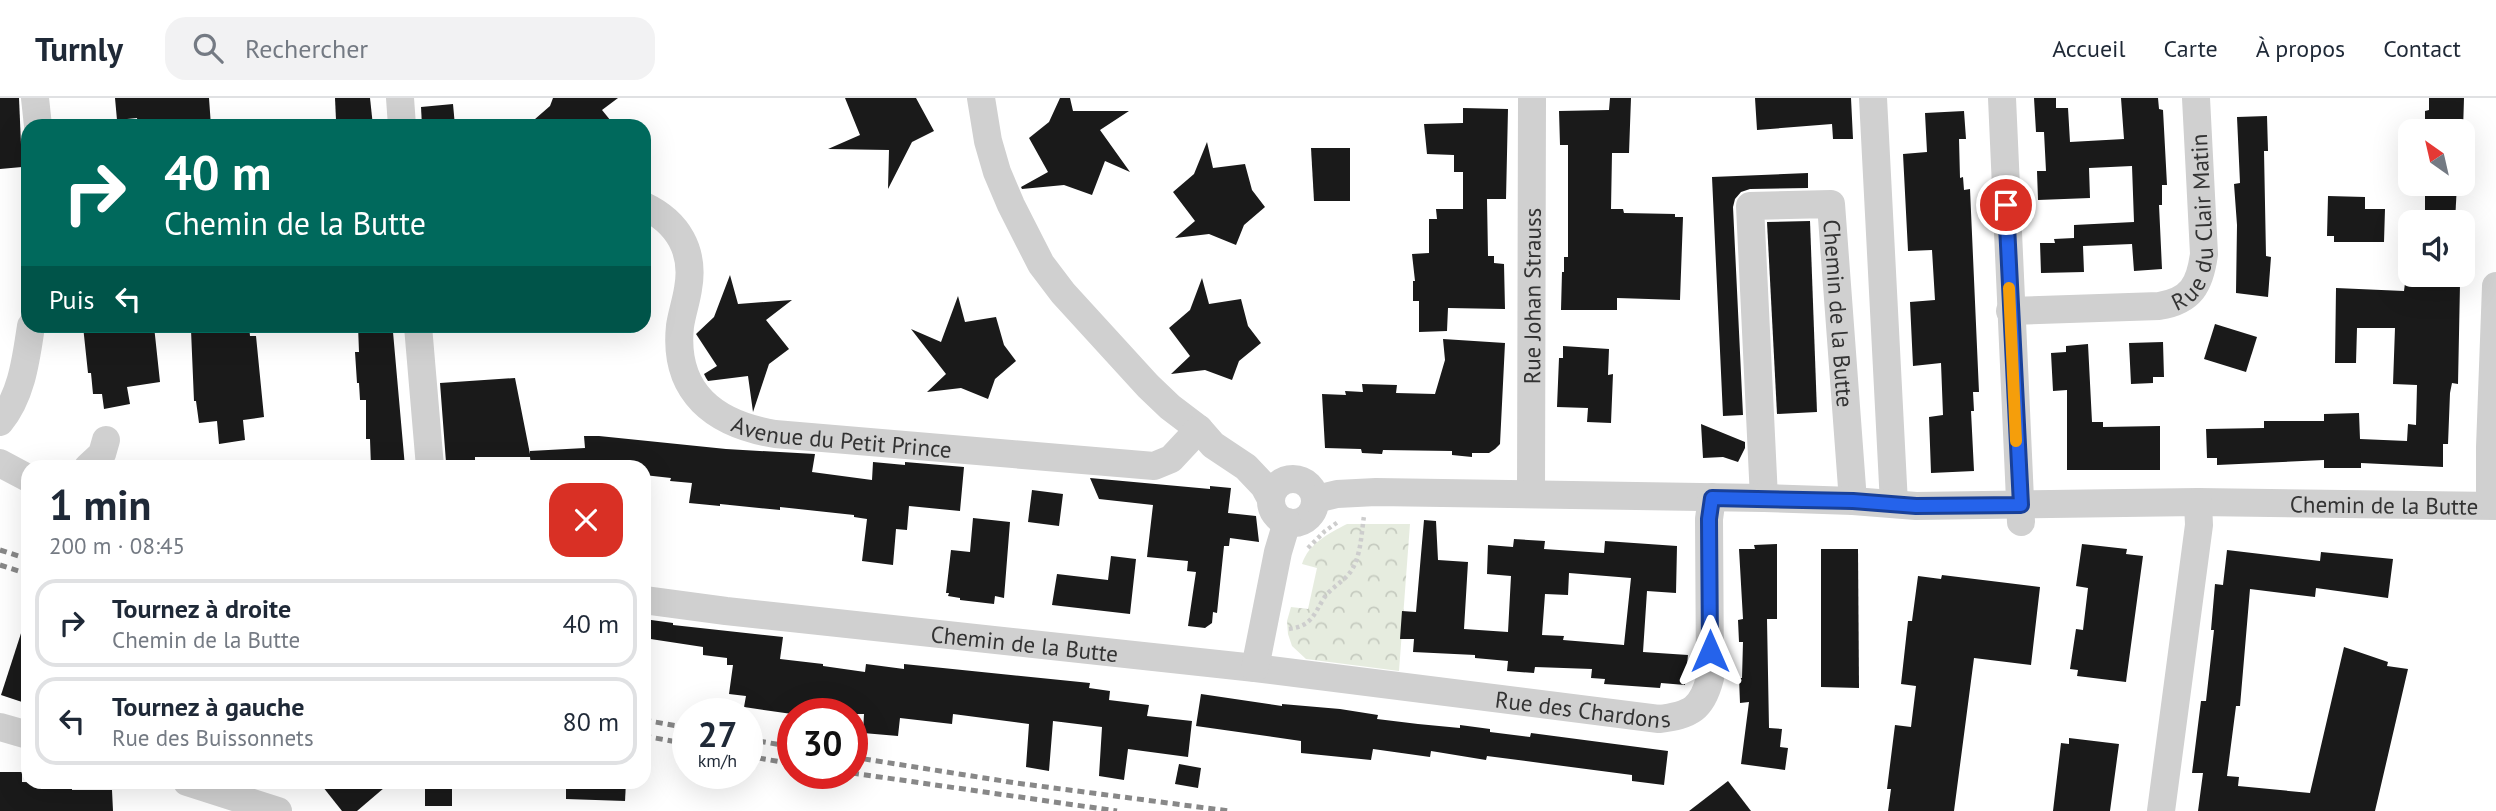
<!DOCTYPE html>
<html lang="fr">
<head>
<meta charset="utf-8">
<style>
  :root { --surface:#fff; --page:#f2f2f3; --text:#1f2937; --muted:#747a83; --line:#e0e1e3 }
  body { margin:0; font-family:"PT Sans",sans-serif; background:var(--page); color:var(--text); height:100vh; display:flex; flex-direction:column; font-size:26px; white-space:nowrap }
  * { box-sizing:border-box; margin:0 }
  p { font-size:23px; color:var(--muted) }
  .icon { flex:none; width:38px; height:38px; fill:none; stroke:currentColor; stroke-width:2; stroke-linecap:round; stroke-linejoin:round }
  .map { position:relative; flex:1; overflow:hidden }
  .side { position:absolute; left:21px; top:362px; width:630px; height:329px; display:flex; flex-direction:column; background:var(--surface); border-radius:21px; box-shadow:0 7px 28px #0002 }
  .side>* { flex:none }
  .banner { position:absolute; left:21px; top:21px; width:630px; height:214px; border-radius:21px; box-shadow:0 7px 28px #0002; background:#00695c; color:#fff; overflow:hidden }
  .needle { width:46px; rotate:326deg }
  .tools { position:absolute; left:2398px; top:21px; display:grid; gap:14px }
  .tools a { display:grid; place-items:center; width:77px; height:77px; border-radius:14px; background:var(--surface); box-shadow:0 7px 28px #0002; font-size:35px }
  .speed { position:absolute; left:672px; top:600px; display:flex; gap:14px; font-size:35px; font-weight:700; text-align:center }
  .speed>* { display:grid; place-content:center; width:91px; height:91px; border-radius:50%; background:var(--surface); box-shadow:0 7px 28px #0002; line-height:1 }
  .speed small { font-size:18px; font-weight:400 }
  .speed .limit { border:10px solid #d22; background:#fff; color:#111 }
  .pin { position:absolute; display:grid; place-items:center; width:60px; height:60px; color:#fff; margin:-30px; border:4px solid #fff; border-radius:50%; box-shadow:0 2px 7px #0007 }
  .me { position:absolute; width:77px; margin:-38px; rotate:0deg; stroke-linejoin:round; filter:drop-shadow(0 0 5px #0008) }
  .turn { display:flex; align-items:center; gap:24px; height:147px; padding:0 28px; font-size:32px }
  .turn .icon { width:91px; height:91px; stroke-width:2.5 }
  .turn b { display:block; font-size:49px; line-height:60px }
  .then { display:flex; align-items:center; height:66px; padding:0 28px; background:#0003; gap:14px; font-size:26px }
  .round { display:grid; place-items:center; flex:none; width:74px; height:74px; border-radius:21px; background:var(--page) }
  .head { display:flex; align-items:center; justify-content:space-between; height:119px; padding:0 28px }
  h1 { font-size:42px; font-weight:700; line-height:52px }
  ul { padding:0; list-style:none }
  li { display:flex; align-items:center; gap:21px; height:88px; margin:0 14px 10px; padding:0 14px; border:4px solid var(--line); border-radius:21px }
  li div { flex:1 }
  li b { display:block; font-size:26px }
  li em { font-style:normal }
  header { display:flex; align-items:center; gap:42px; box-sizing:border-box; height:98px; padding:0 35px; background:var(--surface); border-bottom:2px solid var(--line) }
  header strong { font-size:33px }
  nav { display:flex; gap:38px; margin-inline-start:auto; font-size:24px }
  .search { width:490px; height:63px; background:var(--page); display:flex; align-items:center; gap:18px; box-sizing:border-box; padding:0 24px; border-radius:21px; color:var(--muted); font-size:26px }
  .map>svg:first-child { display:block }
  .park { fill:url(#park-crowns) }
  .building { fill:#1a1a1a; fill-rule:evenodd }
  .lines { fill:none; stroke-linecap:round; stroke-linejoin:round }
  .path { stroke:#cdcdcd; stroke-width:4.5; stroke-dasharray:3.5 3.5; stroke-linecap:butt }
  .minor { stroke:#d0d0d0; stroke-width:28 }
  .rail { stroke:#888; stroke-width:5; stroke-dasharray:7 5; stroke-linecap:butt }
  .route-casing { stroke:#184099; stroke-width:18 }
  .route { stroke:#2563eb; stroke-width:12 }
  .slow { stroke:#f59e0b; stroke-width:12 }
  .labels { text-anchor:middle; dominant-baseline:central; stroke-width:7; stroke-linejoin:round; paint-order:stroke }
  .street-label { font-size:23px; fill:#333; stroke:#fff }
</style>
</head>
<body>
<header>
<strong>Turnly</strong>
<div class="search"><svg class="icon" aria-label="search" viewBox="0 0 24 24"><circle cx="10" cy="10" r="6"/><path d="M15 15l6 6"/></svg>Rechercher</div>
<nav><a>Accueil</a><a>Carte</a><a>À propos</a><a>Contact</a></nav>
</header>
<div class="map">
<svg width="2496" height="713" viewBox="0 0 2496 713">
  <defs>
    <pattern id="park-crowns" width="20" height="18" patternUnits="userSpaceOnUse" patternTransform="scale(1.75)"><rect width="20" height="18" fill="#e6ecdf"/><path d="M2 6a3 3 0 1 1 6 0M12 15a3 3 0 1 1 6 0" fill="none" stroke="#c6cbc0"/></pattern>
  </defs>
  <rect width="100%" height="100%" fill="#fff"/>
  <path class="park" d="M1347,426H1410L1399,573L1306,561L1292,548L1288,536L1287,523L1291,509L1308,511L1317,470L1302,466C1309,445 1328,436 1347,426Z"/>
  <g class="building">
    <polygon points="0,0 19,0 22,69 0,71"/>
    <polygon points="115,0 209,0 211,28 138,28 137,20 117,22"/>
    <polygon points="335,0 370,0 373,28 343,28 336,22"/>
    <polygon points="553,0 618,0 602,12 615,28 527,28 550,8"/>
    <polygon points="845,0 916,0 934,33 912,44 888,91 889,52 828,51 860,37"/>
    <polygon points="1060,0 1070,0 1073,13 1129,13 1100,32 1130,74 1105,63 1092,97 1064,87 1022,91 1021,89 1048,74 1029,40 1049,24"/>
    <polygon points="1610,0 1631,0 1629,55 1612,55 1611,111 1623,111 1624,115 1675,116 1675,119 1683,119 1680,202 1617,200 1617,212 1561,212 1562,174 1564,174 1564,159 1568,159 1568,47 1560,47 1559,13 1609,12"/>
    <polygon points="1755,0 1851,0 1853,41 1833,41 1832,26 1757,32"/>
    <polygon points="2034,0 2056,0 2056,10 2068,10 2070,44 2124,41 2121,0 2158,0 2159,11 2163,12 2167,87 2162,87 2162,107 2159,107 2162,171 2134,173 2132,146 2083,148 2084,174 2041,175 2040,145 2055,145 2054,141 2074,140 2074,127 2134,124 2132,68 2089,70 2090,100 2038,102 2037,73 2046,73 2044,34 2036,34"/>
    <polygon points="2429,0 2464,0 2463,33 2425,33 2425,13 2429,12"/>
    <polygon points="453,6 455,28 422,28 421,9"/>
    <polygon points="1463,10 1508,11 1506,101 1487,101 1488,158 1494,158 1494,165 1504,166 1505,211 1448,210 1447,233 1419,234 1419,203 1413,203 1413,183 1415,183 1412,156 1429,155 1429,121 1437,121 1436,111 1463,111 1463,74 1454,74 1454,57 1427,56 1424,26 1463,25"/>
    <polygon points="1964,13 1966,41 1959,41 1960,80 1963,79 1964,92 1970,91 1979,294 1973,294 1974,313 1971,313 1974,373 1931,375 1929,319 1943,317 1941,265 1913,268 1910,204 1935,202 1932,152 1908,153 1903,56 1927,54 1925,15"/>
    <polygon points="2267,18 2268,53 2264,53 2266,158 2271,159 2268,199 2236,195 2237,127 2234,86 2240,85 2237,19"/>
    <polygon points="1207,44 1213,70 1245,66 1252,92 1265,109 1244,127 1236,147 1209,136 1175,140 1195,123 1173,94 1194,76"/>
    <polygon points="1311,50 1350,50 1350,103 1314,103"/>
    <polygon points="1808,75 1808,90 1750,91 1741,94 1735,101 1733,109 1743,317 1723,318 1712,79"/>
    <polygon points="2425,86 2457,86 2455,124 2425,124"/>
    <polygon points="2328,98 2365,99 2365,111 2385,111 2384,144 2334,144 2334,138 2327,138"/>
    <polygon points="1810,123 1817,314 1777,316 1767,124"/>
    <polygon points="730,177 738,206 792,202 766,222 789,251 769,266 753,314 748,278 708,283 706,280 704,276 717,268 696,236 714,219"/>
    <polygon points="1202,180 1209,206 1241,201 1248,228 1261,245 1239,263 1232,282 1205,272 1171,276 1190,258 1169,230 1190,212"/>
    <polygon points="2405,185 2460,186 2458,286 2452,285 2450,295 2448,346 2443,346 2443,369 2361,365 2361,370 2324,370 2324,362 2217,367 2217,360 2207,360 2206,331 2264,330 2264,323 2324,323 2324,316 2359,315 2360,341 2407,343 2408,326 2416,327 2417,287 2393,286 2395,230 2357,230 2356,265 2335,265 2336,190 2404,193"/>
    <polygon points="958,198 965,224 996,219 1004,247 1016,263 995,281 988,301 961,290 927,294 946,276 911,231 941,244"/>
    <polygon points="2215,226 2257,239 2246,274 2204,261"/>
    <polygon points="83,228 154,228 160,284 127,289 130,306 104,311 102,296 93,296 91,275 88,275"/>
    <polygon points="215,228 249,228 250,238 256,238 264,319 243,322 245,342 219,346 217,323 199,325 196,303 194,303 191,232 215,229"/>
    <polygon points="358,228 388,228 389,234 393,234 405,369 371,369 370,341 366,341 366,302 360,302 359,285 357,285 355,254 359,254"/>
    <polygon points="1443,241 1505,245 1500,346 1495,351 1489,355 1472,355 1472,359 1452,357 1452,353 1383,352 1382,356 1362,355 1361,351 1325,350 1322,296 1346,297 1345,293 1363,294 1362,286 1397,287 1396,295 1435,296 1445,262"/>
    <polygon points="2163,244 2164,279 2153,279 2153,285 2131,286 2129,245"/>
    <polygon points="2088,246 2092,324 2103,324 2103,329 2160,328 2160,372 2067,372 2067,292 2053,293 2051,255 2066,254 2066,248"/>
    <polygon points="1563,248 1609,251 1608,277 1613,276 1611,325 1587,324 1588,310 1557,309 1559,260 1563,260"/>
    <polygon points="515,280 530,356 530,353 585,350 584,338 599,338 726,351 815,356 812,374 872,382 873,364 905,367 905,364 964,369 960,413 909,408 907,432 896,431 893,467 862,463 867,421 854,419 854,417 780,409 780,412 720,406 720,408 689,405 692,385 670,383 671,380 644,377 644,369 531,369 530,359 475,359 475,362 446,364 440,285"/>
    <polygon points="1701,326 1745,344 1745,350 1738,364 1723,359 1703,360"/>
    <polygon points="1090,380 1210,391 1210,388 1231,390 1228,415 1256,418 1259,444 1230,440 1229,448 1224,448 1217,515 1213,514 1212,525 1205,530 1188,528 1196,474 1187,473 1188,463 1147,459 1153,407 1099,401"/>
    <polygon points="1032,392 1063,396 1059,428 1028,424"/>
    <polygon points="973,420 1010,424 1004,500 995,498 994,506 960,502 960,500 948,498 949,495 946,495 951,452 970,454"/>
    <path d="M1424,422L1436,423L1438,462L1468,464L1464,531L1508,534L1511,478L1487,476L1488,447L1513,449L1514,441L1545,443L1544,451L1604,455L1605,443L1677,448L1676,495L1647,493L1643,554L1688,557L1685,587L1661,585L1660,590L1604,586L1605,581L1591,580L1592,571L1535,569L1534,575L1507,573L1508,563L1475,560V557L1413,554L1414,541H1400L1402,513L1416,514ZM1569,475L1631,480L1624,547L1563,542L1564,538L1542,537L1545,496L1568,497Z"/>
    <polygon points="1777,446 1777,521 1767,521 1769,630 1782,631 1780,649 1788,650 1785,672 1741,666 1749,604 1740,605 1739,580 1742,580 1743,544 1739,544 1738,522 1743,521 1739,451 1755,451 1754,447"/>
    <polygon points="2082,446 2127,451 2126,456 2143,458 2126,584 2077,578 2078,572 2070,571 2076,531 2083,532 2088,490 2076,488"/>
    <polygon points="1821,451 1858,451 1859,590 1821,589"/>
    <polygon points="2227,452 2320,463 2321,454 2393,461 2388,500 2316,490 2315,499 2250,491 2240,608 2236,608 2227,678 2239,679 2238,688 2310,695 2344,549 2388,564 2387,568 2408,571 2375,713 2198,713 2203,675 2192,675 2201,603 2206,603 2214,532 2211,532 2215,486 2223,487"/>
    <polygon points="1111,458 1136,461 1130,516 1052,507 1057,476 1108,482"/>
    <polygon points="1942,477 2040,489 2031,567 1974,560 1954,713 1888,713 1891,691 1887,691 1895,627 1911,629 1916,588 1901,586 1908,523 1912,523 1918,478 1941,481"/>
    <polygon points="644,521 673,525 673,527 783,539 780,561 823,566 823,568 865,574 866,566 904,571 904,566 1090,585 1089,590 1110,593 1109,602 1149,607 1147,618 1192,623 1188,659 1128,651 1124,682 1099,678 1102,629 1053,623 1049,673 1026,669 1029,626 953,616 952,626 900,620 898,638 863,635 864,616 792,616 744,609 746,598 729,596 733,567 727,567 727,560 703,557 703,549 644,540"/>
    <polygon points="24,526 28,527 28,606 1,597"/>
    <polygon points="1201,596 1282,608 1282,606 1340,611 1378,617 1377,621 1418,626 1460,630 1460,627 1490,631 1490,634 1530,639 1531,635 1668,653 1664,687 1632,683 1632,677 1487,658 1486,662 1431,653 1430,659 1373,651 1371,662 1301,655 1301,643 1196,628"/>
    <polygon points="2069,640 2119,646 2110,713 2053,713 2061,645 2069,646"/>
    <polygon points="1179,666 1201,670 1198,690 1175,686"/>
    <polygon points="0,674 22,674 22,684 72,685 72,692 112,692 113,713 0,713"/>
    <polygon points="1728,683 1751,713 1689,713"/>
    <polygon points="319,684 391,684 357,713 342,713"/>
    <polygon points="428,684 452,684 452,708 425,708 425,686"/>
    <polygon points="566,684 626,684 625,703 566,701"/>
  </g>
  <g class="lines">
    <g class="path">
      <polyline points="1308,450 1325,433 1338,424"/>
      <path d="M1289,531C1312,528 1314,516 1324,500C1330,491 1341,485 1348,477C1361,462 1361,438 1364,418"/>
    </g>
    <g class="minor">
      <polyline points="35,0 38,28"/>
      <polyline points="400,0 402,28"/>
      <polyline points="981,0 988,43 997,74 1011,107 1041,166 1063,195 1148,288 1170,309 1199,331 1213,347 1246,369 1264,388 1271,401"/>
      <polyline points="1873,0 1894,406"/>
      <polyline points="2002,0 2021,424"/>
      <path id="s1" d="M644,108C678,124 695,153 688,191C686,204 682,215 680,228C673,295 715,326 775,336L1154,368L1171,361L1199,331"/>
      <path id="s2" d="M2010,213L2159,208C2191,203 2200,187 2204,156L2196,0"/>
      <polyline points="418,228 430,369"/>
      <path d="M0,324C22,297 26,261 31,228"/>
      <polyline points="0,365 28,380"/>
      <polyline points="88,369 102,356 106,342"/>
      <circle cx="1293" cy="403" r="22"/>
      <path id="s3" d="M1531,396L1532,0"/>
      <path id="s4" d="M1764,400L1750,108L1831,106L1853,403"/>
      <path id="s5" d="M1316,401L1337,396L1376,394L1764,400L1853,403L1916,408L2198,404L2496,408"/>
      <polyline points="2490,407 2490,349 2496,188"/>
      <path id="s6" d="M644,502L726,513L1255,570L1659,621C1691,617 1702,611 1710,580L1709,421L1712,399"/>
      <polyline points="1255,570 1278,454 1287,424"/>
      <polyline points="0,629 28,637"/>
      <polyline points="187,684 278,713"/>
      <polyline points="2161,713 2199,427 2198,404"/>
    </g>
    <g class="rail">
      <polyline points="0,452 28,461"/>
      <polyline points="0,467 28,476"/>
      <polyline points="644,622 688,630"/>
      <polyline points="644,638 688,646"/>
      <polyline points="747,641 793,649"/>
      <polyline points="747,658 793,666"/>
      <polyline points="852,659 1016,685 1229,713"/>
      <polyline points="852,675 1117,713"/>
    </g>
  </g>
  <g class="lines">
    <g class="route-casing">
      <polyline id="route" points="1710,553 1709,421 1712,400 1853,403 1916,408 2021,407 2006,107"/>
    </g>
    <use href="#route" class="route"/>
    <polyline class="slow" points="2009,190 2016,343"/>
  </g>
  <g class="labels">
    <g class="street-label">
      <text stroke="none"><textPath href="#s2" startOffset="254">Rue du Clair Matin</textPath></text>
      <text stroke="none"><textPath href="#s3" startOffset="198">Rue Johan Strauss</textPath></text>
      <text stroke="none"><textPath href="#s4" startOffset="483">Chemin de la Butte</textPath></text>
      <text stroke="none"><textPath href="#s1" startOffset="369">Avenue du Petit Prince</textPath></text>
      <text stroke="none"><textPath href="#s5" startOffset="1069">Chemin de la Butte</textPath></text>
      <text stroke="none"><textPath href="#s6" startOffset="383">Chemin de la Butte</textPath></text>
      <text stroke="none"><textPath href="#s6" startOffset="945">Rue des Chardons</textPath></text>
    </g>
  </g>
</svg>
<div class="tools">
<a><svg class="needle" viewBox="-14 -14 28 28"><path d="M0-13l5 13h-10z" fill="#e53935"/><path d="M0 13l5-13h-10z" fill="#747a83"/></svg></a>
<a><svg class="icon" aria-label="sound" viewBox="0 0 24 24"><path d="M4 9h4l5-4v14l-5-4H4zM17 9q2 3 0 6"/></svg></a>
</div>
<div class="speed"><div>27<small>km/h</small></div><div class="limit">30</div></div>
<div class="pin" style="left:2006px;top:107px;background:#d93025"><svg class="icon" aria-label="arrive" viewBox="0 0 24 24"><path d="M6 21V4h12l-3 4 3 4H6"/></svg></div>
<svg class="me" style="left:1710px;top:553px" viewBox="-20 -20 40 40"><path d="M0-17L14 15 0 8-14 15z" fill="#2563eb" stroke="#fff" stroke-width="4"/></svg>
<div class="banner">
<div class="turn"><svg class="icon" aria-label="right" viewBox="0 0 24 24"><path d="M7 20v-9h11M14 6l5 5-5 5"/></svg><div><b>40 m</b>Chemin de la Butte</div></div>
<div class="then">Puis<svg class="icon" aria-label="left" viewBox="0 0 24 24"><path d="M17 20v-9H6M10 6l-5 5 5 5"/></svg></div>
</div>
<section class="side">
<div class="head"><div><h1>1 min</h1><p>200 m · 08:45</p></div><a class="round" style="background:#d93025;color:#fff"><svg class="icon" aria-label="close" viewBox="0 0 24 24"><path d="M6 6l12 12M18 6L6 18"/></svg></a></div>
<ul>
<li><svg class="icon" aria-label="right" viewBox="0 0 24 24"><path d="M7 20v-9h11M14 6l5 5-5 5"/></svg><div><b>Tournez à droite</b><p>Chemin de la Butte</p></div><em>40 m</em></li>
<li><svg class="icon" aria-label="left" viewBox="0 0 24 24"><path d="M17 20v-9H6M10 6l-5 5 5 5"/></svg><div><b>Tournez à gauche</b><p>Rue des Buissonnets</p></div><em>80 m</em></li>
</ul>
</section>
</div>
</body>
</html>
